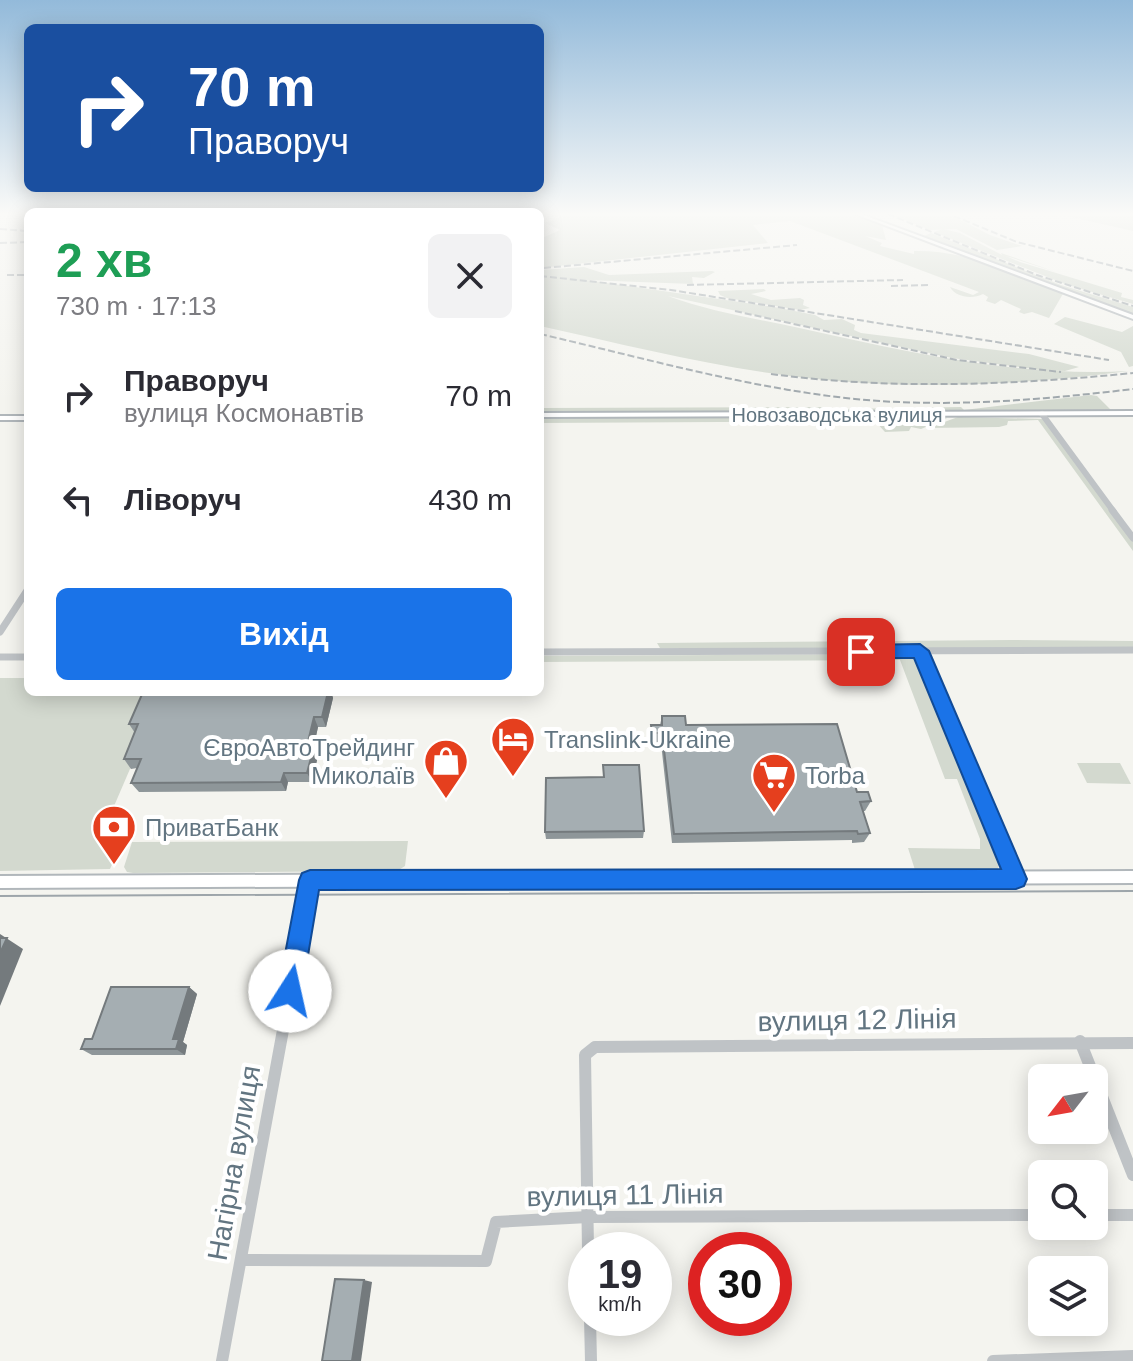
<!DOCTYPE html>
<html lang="uk">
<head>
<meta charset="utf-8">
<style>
  :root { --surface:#fff; --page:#f2f2f3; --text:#2b2b33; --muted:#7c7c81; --accent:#1a73e8 }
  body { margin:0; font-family:Arial,sans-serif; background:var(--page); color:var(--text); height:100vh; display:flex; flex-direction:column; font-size:30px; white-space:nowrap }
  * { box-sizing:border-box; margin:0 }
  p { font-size:26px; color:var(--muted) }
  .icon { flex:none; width:44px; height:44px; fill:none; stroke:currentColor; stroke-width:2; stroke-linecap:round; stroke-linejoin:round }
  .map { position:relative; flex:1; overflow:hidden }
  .panel { position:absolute; left:24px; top:208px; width:520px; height:488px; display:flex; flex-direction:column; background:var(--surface); border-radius:12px; box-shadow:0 4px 20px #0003 }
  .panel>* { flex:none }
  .guide { position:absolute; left:24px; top:24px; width:520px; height:168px; border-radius:12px; box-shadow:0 4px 20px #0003; background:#1a4fa0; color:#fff; overflow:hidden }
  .needle { width:52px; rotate:239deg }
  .tools { position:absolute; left:1028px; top:1064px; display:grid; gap:16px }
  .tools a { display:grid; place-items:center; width:80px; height:80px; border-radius:12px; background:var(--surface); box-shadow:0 4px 20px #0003; font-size:40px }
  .speed { position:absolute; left:568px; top:1232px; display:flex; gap:16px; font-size:40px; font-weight:700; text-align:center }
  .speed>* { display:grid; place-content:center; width:104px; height:104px; border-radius:50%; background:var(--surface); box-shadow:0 4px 20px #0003; line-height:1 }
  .speed small { font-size:20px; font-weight:400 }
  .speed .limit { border:12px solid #d22; background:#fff; color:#111 }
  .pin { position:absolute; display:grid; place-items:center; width:68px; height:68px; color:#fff; margin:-34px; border-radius:16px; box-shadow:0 4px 12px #0006 }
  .me { position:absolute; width:88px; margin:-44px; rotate:10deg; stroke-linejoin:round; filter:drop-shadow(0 0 6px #0008) }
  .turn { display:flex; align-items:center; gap:28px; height:168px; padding:0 32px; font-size:36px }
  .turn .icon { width:104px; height:104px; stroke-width:2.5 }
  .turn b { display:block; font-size:56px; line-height:68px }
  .round { display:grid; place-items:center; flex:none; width:84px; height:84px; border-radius:12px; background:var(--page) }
  .headline { display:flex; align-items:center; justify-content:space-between; height:136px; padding:0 32px }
  h1 { font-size:48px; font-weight:800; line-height:60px; color:#1e9e55 }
  .cta { display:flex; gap:16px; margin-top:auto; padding:16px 32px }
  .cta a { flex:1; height:92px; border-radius:12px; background:var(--accent); color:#fff; font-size:32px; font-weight:800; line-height:92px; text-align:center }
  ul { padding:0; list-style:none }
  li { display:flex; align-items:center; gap:24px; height:104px; padding:0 32px }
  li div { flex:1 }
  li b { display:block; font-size:30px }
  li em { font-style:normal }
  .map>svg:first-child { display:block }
  .green { fill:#d3d9cf }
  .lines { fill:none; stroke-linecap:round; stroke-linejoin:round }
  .secondary-casing { stroke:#b1b7bb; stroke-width:4 }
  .street-far3 { stroke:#bfc3c6; stroke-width:6 }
  .street-far2 { stroke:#bfc3c6; stroke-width:7 }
  .street-far1 { stroke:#bfc3c6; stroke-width:10 }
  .street { stroke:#bfc3c6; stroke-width:12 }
  .secondary { fill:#fff; fill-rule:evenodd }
  .tram { stroke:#9da5aa; stroke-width:2 }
  .rail { stroke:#9da5aa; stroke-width:2; stroke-dasharray:7 3; stroke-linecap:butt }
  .wall { fill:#8e9699 }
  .shaded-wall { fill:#747a7d }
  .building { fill:#a5aeb2; stroke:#747a7d; stroke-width:2 }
  .route { fill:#1a73e8; stroke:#114b97; stroke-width:2 }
  .labels { text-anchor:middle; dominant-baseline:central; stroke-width:8; stroke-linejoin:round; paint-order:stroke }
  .far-street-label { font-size:20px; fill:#627581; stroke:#fff }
  .poi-label { font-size:24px; fill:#627581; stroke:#fff; text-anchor:start }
  .near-street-label { font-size:28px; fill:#627581; stroke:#fff }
</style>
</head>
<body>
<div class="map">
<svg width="1133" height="1361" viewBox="0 0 1133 1361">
  <rect width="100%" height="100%" fill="#f4f4ef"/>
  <g class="green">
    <path d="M567,214H854L882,225L886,240L865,236L882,243L880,246L914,254V251C968,250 1013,273 1064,292L1049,318L1032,312L1024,314L1019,312L1021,309L1001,300L995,304L986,301L988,297L983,294C973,299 956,298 950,287L973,295L979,292L790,221L753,225L768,243L540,268V239L560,230L545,223Z"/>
    <polygon points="890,214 949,214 990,235 1022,246 997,250 956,229 930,230"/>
    <polygon points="1040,214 1133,214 1133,231 1058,214 1054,217"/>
    <polygon points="943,229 960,233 1002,255 1001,253 1056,272 1006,256 1020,262 1122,293 1121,297 1133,300 1133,304 1065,284 934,232"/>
    <polygon points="931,233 1061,285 1133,307 1133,314 924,236"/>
    <path d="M584,267L609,275L712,271L715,272L704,278L692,277L693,284L586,280L774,307L815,315L824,320L842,319L855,325L854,330L861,333L1029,354L1079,367L1065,371L1042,370L952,358L668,296C711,312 759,319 804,329C912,353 1018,377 1129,371C1028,384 928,390 826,380C729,371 635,347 540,326V270Z"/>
    <polygon points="764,289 766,291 751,294 771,300 800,298 804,300 803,305 810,308 800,310 727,298 720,295 718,291"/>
    <polygon points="1065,317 1122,332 1133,326 1133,366 1129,367 1121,352 1054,324"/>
    <polygon points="1091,395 1097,396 1111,410 849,412 846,409 961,407 964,410"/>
    <polygon points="822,407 836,409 837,412 540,413 540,408"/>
    <polygon points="540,417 945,417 947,418 921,429 911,427 909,431 885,432 875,421 540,423"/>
    <polygon points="958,417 1044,419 1133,541 1133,551 1038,420 1008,421 1007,425 999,427 928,428"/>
    <polygon points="1011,640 1133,641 1133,648 660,648 657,643"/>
    <polygon points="914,654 921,661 1000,856 998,869 915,870 908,848 980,849 980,839 957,779 945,779 900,660 540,662 540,656"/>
    <polygon points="0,678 28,678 28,692 160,692 145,734 99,841 122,842 110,869 0,871"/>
    <polygon points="1077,763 1120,763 1131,784 1087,783"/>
    <polygon points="408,841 405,866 397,871 133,873 127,872 124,867 132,842"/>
  </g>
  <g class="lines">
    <g class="secondary-casing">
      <g id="secondary">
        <polygon points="855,214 861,214 1133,315 1133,319"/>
        <polygon points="1133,411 1133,415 540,417 540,413"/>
        <rect x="0" y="416" width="28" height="4"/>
        <polygon points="1133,871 1133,883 0,888 0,876"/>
      </g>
    </g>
    <polyline class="street-far3" points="1042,414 1114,512"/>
    <g class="street-far2">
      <polyline points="1112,510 1133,538"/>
      <polyline points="0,632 28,589"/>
      <polyline points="920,651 952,727"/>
      <polyline points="540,652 1133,650"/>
      <polyline points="0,657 28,657"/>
    </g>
    <g class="street-far1">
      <polyline points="951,725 1016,879"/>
      <polyline points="287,1005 310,880"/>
    </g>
    <g class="street">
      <polyline points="1080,1041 1133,1175"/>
      <polyline points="1094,1215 1133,1215"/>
      <polyline points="588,1250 585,1055 595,1047 1133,1043"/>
      <polyline points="241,1260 486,1261 496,1222 588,1217 1042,1215"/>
      <polyline points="590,1318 591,1361"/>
      <polyline points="222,1361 288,1003"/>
      <polyline points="993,1361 1133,1356"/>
    </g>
    <use href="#secondary" class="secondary"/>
    <polyline class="tram" points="0,896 1133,891"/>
    <g class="rail">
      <polyline points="888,214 1037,275 1133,306"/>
      <polyline points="954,216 1017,242 1133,271"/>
      <polyline points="0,229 28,231"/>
      <polyline points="0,243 28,242"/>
      <polyline points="544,268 797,245"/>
      <polyline points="7,275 28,275"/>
      <polyline points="540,276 671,290 1109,360"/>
      <polyline points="687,285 903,280"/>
      <polyline points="891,286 931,285"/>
      <polyline points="735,311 957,360 1061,372"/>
      <path d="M540,334C644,358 748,388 855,399C947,408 1041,400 1133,389"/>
      <path d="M771,374C892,390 1012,385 1133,373"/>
    </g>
  </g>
  <g class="wall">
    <polygon points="143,692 331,692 333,698 326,727 318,727 313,750 317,760 312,782 288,782 286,791 139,792 131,783 137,768 131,769 124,759 135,733 129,724"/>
    <polygon points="662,716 686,725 857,792 871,801 865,811 863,811 870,833 864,842 852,843 852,840 672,843 661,743 650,743 649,735 651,725 660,725"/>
    <polygon points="603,765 644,831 643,838 546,839 545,832 603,777"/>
    <polygon points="189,987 197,994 183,1042 187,1045 185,1055 92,1055 81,1049 92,1039"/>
  </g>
  <g class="shaded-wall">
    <polygon points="328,692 331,692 333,698 326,727 322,717"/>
    <polygon points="314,717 318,727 313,750 317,760 312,782 307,773 306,750"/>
    <polygon points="284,773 288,782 286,791 281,782"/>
    <polygon points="0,934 23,949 0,1006"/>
    <polygon points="189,987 197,994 183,1042 187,1045 185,1055 176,1049 173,1039"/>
    <polygon points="364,1280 372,1282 361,1361 352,1361"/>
  </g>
  <g class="building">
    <polygon points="143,692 328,692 322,717 314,717 306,750 313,750 307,773 284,773 281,782 131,783 141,759 124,759 138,724 129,724"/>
    <polygon points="662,716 685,716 686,725 837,724 857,792 868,792 871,801 860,802 870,833 858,834 857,831 674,834 662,733 652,733 651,725 662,725"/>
    <polygon points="603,765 639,765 644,831 545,832 546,778 604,777"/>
    <polygon points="0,938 7,938 0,953"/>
    <polygon points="111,987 189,987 173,1039 179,1039 176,1049 81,1049 85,1039 92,1039"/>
    <polygon points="335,1279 364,1280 352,1361 322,1361"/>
  </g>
  <linearGradient id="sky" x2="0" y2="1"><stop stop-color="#93bada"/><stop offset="0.53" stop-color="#fafaf8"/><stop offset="1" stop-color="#fafaf8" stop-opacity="0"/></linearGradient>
  <rect width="1133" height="404" fill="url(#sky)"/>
  <polygon class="route" points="920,644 929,651 1027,879 1024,886 1016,889 319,890 302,991 299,999 290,1003 282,999 278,991 299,880 302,873 310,870 1001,869 914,658 861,658 853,652 861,645"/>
  <defs>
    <g id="hotel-pin" transform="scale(2.3)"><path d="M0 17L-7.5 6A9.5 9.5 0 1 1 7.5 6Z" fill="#e53f1e" stroke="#fff"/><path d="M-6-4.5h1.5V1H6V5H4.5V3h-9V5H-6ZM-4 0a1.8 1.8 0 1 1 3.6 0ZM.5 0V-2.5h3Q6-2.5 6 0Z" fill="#fff"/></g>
    <g id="shop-pin" transform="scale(2.3)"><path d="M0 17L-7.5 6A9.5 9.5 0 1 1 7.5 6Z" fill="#e53f1e" stroke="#fff"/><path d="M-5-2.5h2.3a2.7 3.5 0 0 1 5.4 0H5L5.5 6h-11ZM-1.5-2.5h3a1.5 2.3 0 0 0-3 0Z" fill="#fff"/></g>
    <g id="supermarket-pin" transform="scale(2.3)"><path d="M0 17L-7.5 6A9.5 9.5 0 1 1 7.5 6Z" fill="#e53f1e" stroke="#fff"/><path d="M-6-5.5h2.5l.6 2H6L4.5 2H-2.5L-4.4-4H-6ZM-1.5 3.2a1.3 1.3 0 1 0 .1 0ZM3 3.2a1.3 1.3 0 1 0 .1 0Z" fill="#fff"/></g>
    <g id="bank-pin" transform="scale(2.3)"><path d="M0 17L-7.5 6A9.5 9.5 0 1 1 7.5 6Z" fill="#e53f1e" stroke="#fff"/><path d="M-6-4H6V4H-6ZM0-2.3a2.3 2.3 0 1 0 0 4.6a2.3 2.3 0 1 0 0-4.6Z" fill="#fff"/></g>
  </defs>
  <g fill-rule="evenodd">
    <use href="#hotel-pin" x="513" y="739"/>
    <use href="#shop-pin" x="446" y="761"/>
    <use href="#supermarket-pin" x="774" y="775"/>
    <use href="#bank-pin" x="114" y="827"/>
  </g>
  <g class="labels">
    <g class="far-street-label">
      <text x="837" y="415">Новозаводська вулиця</text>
    </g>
    <g class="poi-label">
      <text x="544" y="739">Translink-Ukraine</text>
      <text x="415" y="747" text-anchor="end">ЄвроАвтоТрейдинг<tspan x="415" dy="28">Миколаїв</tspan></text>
      <text x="805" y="775">Torba</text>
      <text x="145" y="827">ПриватБанк</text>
    </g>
    <g class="near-street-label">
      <text transform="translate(857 1020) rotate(-1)">вулиця 12 Лінія</text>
      <text transform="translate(234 1163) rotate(-80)">Нагірна вулиця</text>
      <text transform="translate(625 1195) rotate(-1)">вулиця 11 Лінія</text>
    </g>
  </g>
</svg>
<div class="tools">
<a><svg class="needle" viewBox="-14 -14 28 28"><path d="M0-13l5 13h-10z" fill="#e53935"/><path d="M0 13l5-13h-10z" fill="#7c7c81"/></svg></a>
<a><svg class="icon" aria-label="search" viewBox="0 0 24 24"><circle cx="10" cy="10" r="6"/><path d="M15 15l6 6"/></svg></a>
<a><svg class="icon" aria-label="layers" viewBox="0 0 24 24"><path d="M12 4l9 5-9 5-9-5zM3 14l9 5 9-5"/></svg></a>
</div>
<div class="speed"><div>19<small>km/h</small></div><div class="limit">30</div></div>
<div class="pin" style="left:861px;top:652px;background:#d93025"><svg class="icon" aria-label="arrive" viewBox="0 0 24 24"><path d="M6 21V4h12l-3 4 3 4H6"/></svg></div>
<svg class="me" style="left:290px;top:991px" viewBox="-20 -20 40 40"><circle r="19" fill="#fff"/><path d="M0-13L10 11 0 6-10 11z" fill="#1a73e8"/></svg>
<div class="guide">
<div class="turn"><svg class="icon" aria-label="right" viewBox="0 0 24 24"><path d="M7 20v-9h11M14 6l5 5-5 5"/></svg><div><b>70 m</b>Праворуч</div></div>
</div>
<section class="panel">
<div class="headline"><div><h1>2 хв</h1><p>730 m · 17:13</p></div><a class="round"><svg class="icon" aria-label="close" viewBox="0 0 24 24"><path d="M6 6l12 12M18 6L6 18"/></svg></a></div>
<ul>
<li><svg class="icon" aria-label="right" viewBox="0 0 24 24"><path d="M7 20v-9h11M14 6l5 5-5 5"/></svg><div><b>Праворуч</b><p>вулиця Космонавтів</p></div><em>70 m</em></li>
<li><svg class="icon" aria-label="left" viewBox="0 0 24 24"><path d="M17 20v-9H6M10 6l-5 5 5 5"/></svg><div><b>Ліворуч</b></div><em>430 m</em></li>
</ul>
<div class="cta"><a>Вихід</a></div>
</section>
</div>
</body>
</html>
